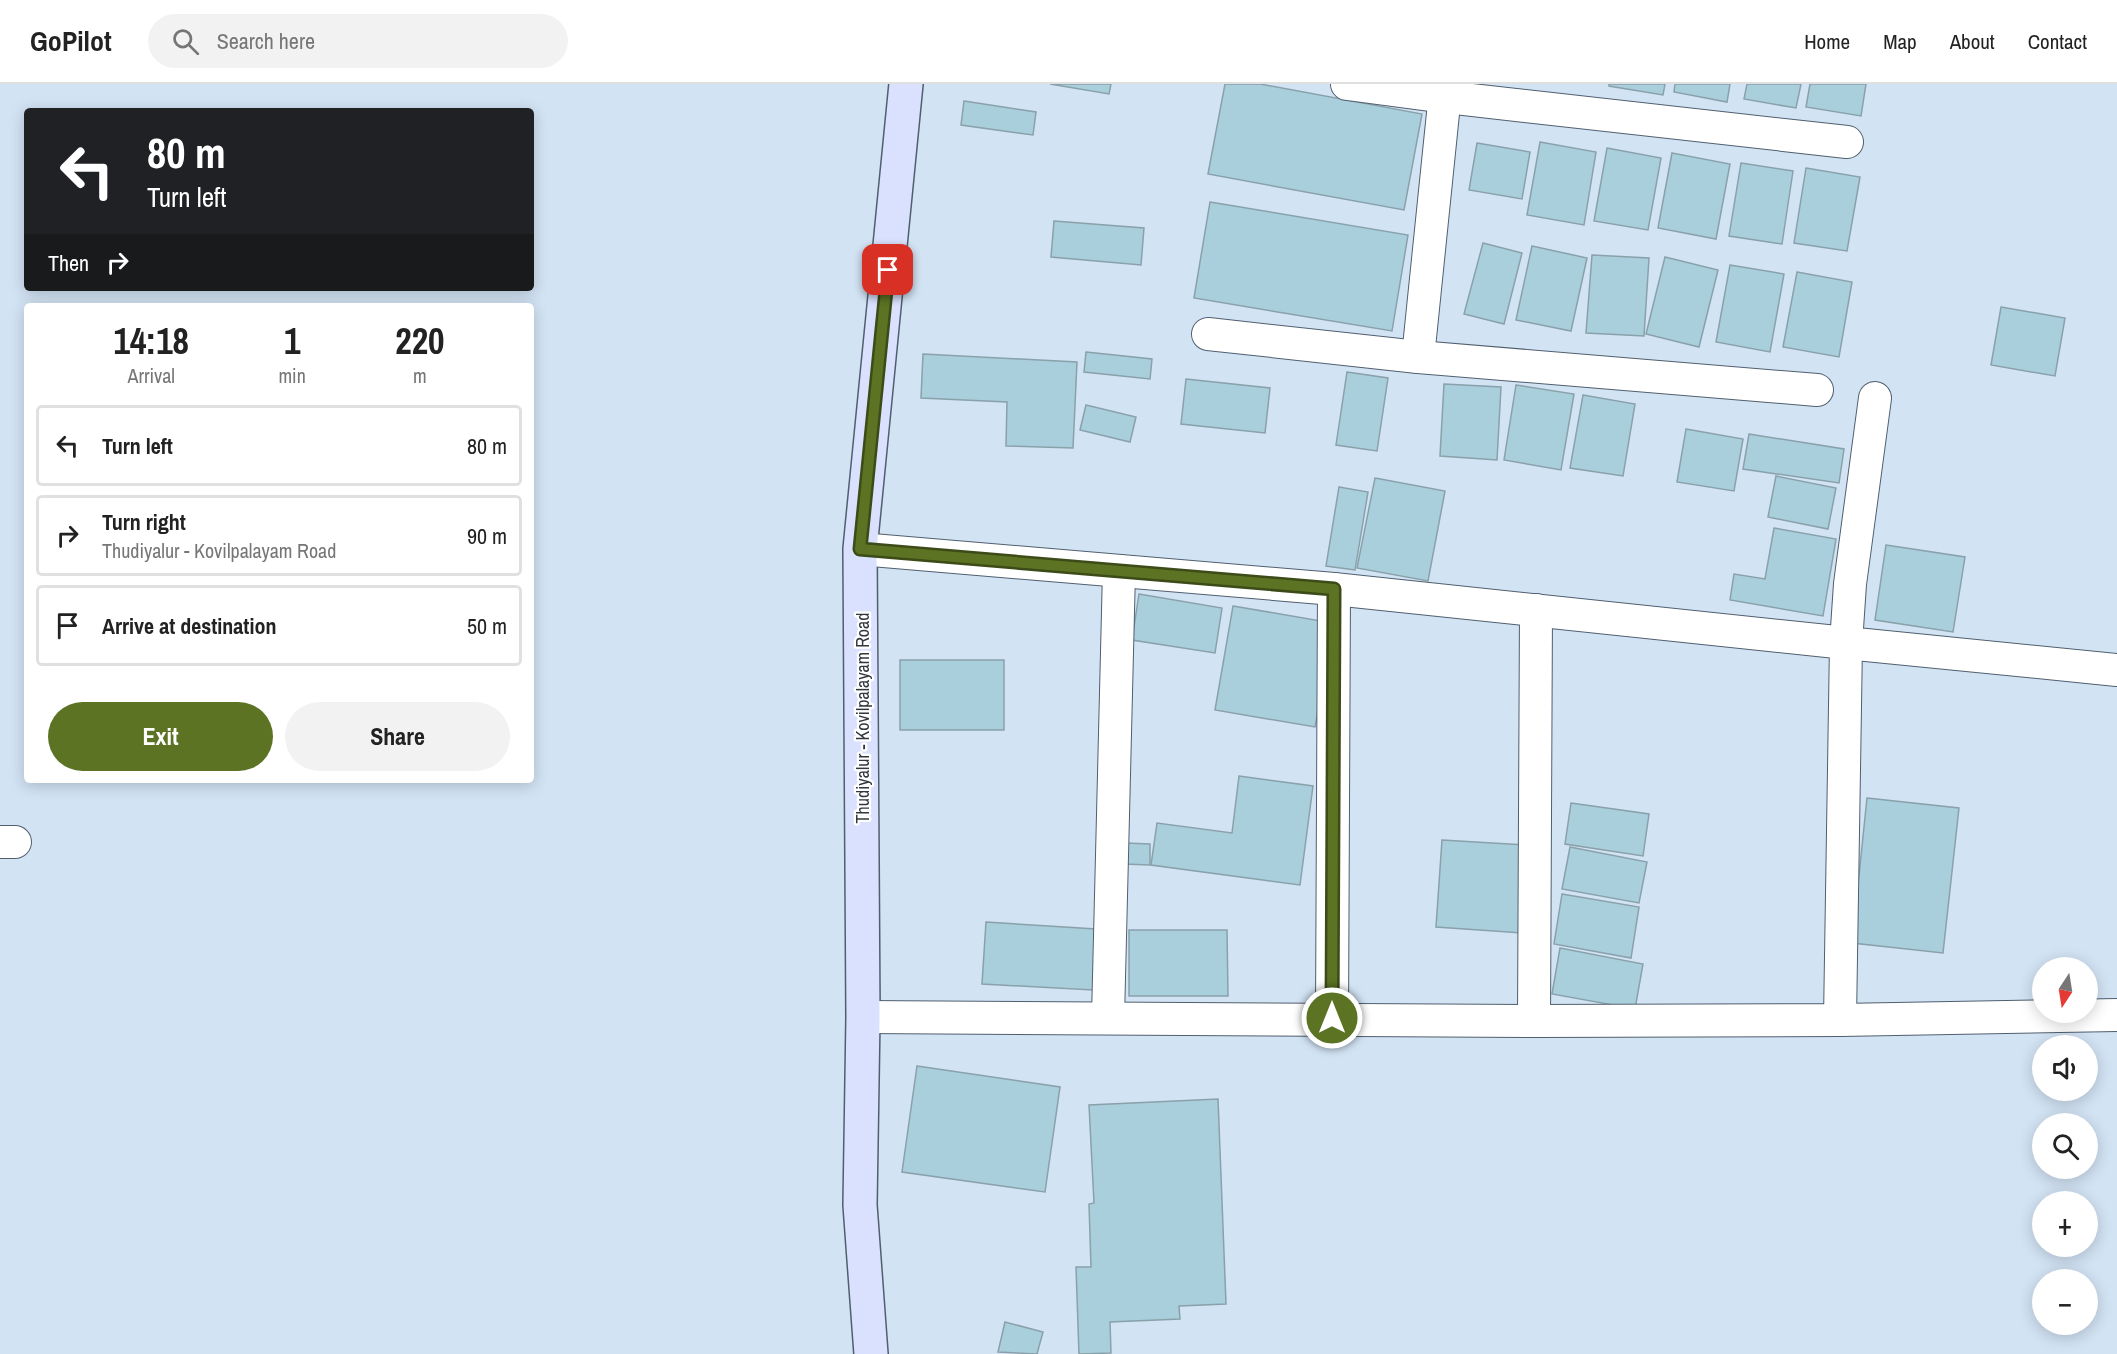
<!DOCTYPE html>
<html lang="en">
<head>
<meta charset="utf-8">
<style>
  :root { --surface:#fff; --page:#f2f2f2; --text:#222; --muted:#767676; --line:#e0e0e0; --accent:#5c7324 }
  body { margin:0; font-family:"Archivo Narrow",sans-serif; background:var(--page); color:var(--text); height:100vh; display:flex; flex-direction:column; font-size:22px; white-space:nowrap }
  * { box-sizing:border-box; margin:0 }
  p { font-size:20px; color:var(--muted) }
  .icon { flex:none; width:33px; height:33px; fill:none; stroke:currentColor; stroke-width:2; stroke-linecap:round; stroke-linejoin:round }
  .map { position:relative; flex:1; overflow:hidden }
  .side { position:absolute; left:24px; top:219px; width:510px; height:480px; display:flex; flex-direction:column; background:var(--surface); border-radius:6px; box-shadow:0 3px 15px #0003 }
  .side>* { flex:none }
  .top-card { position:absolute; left:24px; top:24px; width:510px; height:183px; border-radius:6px; box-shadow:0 3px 15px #0003; background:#202124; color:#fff; overflow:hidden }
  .needle { width:39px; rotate:192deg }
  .controls { position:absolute; left:2032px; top:873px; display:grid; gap:12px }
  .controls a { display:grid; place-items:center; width:66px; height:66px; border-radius:50%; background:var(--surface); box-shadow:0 3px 15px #0003; font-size:30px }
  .pin { position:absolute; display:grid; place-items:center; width:51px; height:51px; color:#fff; margin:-26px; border-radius:12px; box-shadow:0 3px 9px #0006 }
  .me { position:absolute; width:66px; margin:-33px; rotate:0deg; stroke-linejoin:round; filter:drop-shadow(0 0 4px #0008) }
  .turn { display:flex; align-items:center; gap:21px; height:126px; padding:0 24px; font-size:27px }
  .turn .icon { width:78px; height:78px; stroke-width:2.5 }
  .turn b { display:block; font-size:42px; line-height:51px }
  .then { display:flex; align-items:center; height:57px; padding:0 24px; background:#0003; gap:12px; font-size:22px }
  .eta { display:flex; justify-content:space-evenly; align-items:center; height:102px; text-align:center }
  .eta b { font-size:36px; font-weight:700; line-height:42px }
  .action { display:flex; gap:12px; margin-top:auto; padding:12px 24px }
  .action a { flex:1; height:69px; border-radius:36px; background:var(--accent); color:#fff; font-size:24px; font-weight:700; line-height:69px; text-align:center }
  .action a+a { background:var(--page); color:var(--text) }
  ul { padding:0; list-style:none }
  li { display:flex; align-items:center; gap:18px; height:81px; margin:0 12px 9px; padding:0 12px; border:3px solid var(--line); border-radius:6px }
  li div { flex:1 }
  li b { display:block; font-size:22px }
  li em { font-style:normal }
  header { display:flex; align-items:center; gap:36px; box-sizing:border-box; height:84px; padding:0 30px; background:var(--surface); border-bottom:2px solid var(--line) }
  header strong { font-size:28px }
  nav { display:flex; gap:33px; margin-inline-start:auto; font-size:21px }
  .search { width:420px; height:54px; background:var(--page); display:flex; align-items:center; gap:15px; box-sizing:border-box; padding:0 21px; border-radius:33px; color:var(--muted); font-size:22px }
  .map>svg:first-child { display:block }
  .building { fill:#aacfdc; stroke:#89a1aa; stroke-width:1.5 }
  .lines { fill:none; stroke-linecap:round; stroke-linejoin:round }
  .street-casing { stroke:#505f6e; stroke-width:34 }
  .secondary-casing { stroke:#505f6e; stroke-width:36 }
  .street { stroke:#fff; stroke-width:32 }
  .secondary { stroke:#dae1fe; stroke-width:33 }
  .route-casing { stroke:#3c4b17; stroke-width:15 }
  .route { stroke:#5c7324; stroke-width:10 }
  .labels { text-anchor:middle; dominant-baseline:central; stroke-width:4.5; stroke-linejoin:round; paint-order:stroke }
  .street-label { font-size:18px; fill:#30373d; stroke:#fff }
</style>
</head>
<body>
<header>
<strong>GoPilot</strong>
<div class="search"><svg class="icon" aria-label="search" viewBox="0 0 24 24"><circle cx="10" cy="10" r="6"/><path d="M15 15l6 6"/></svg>Search here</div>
<nav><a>Home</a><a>Map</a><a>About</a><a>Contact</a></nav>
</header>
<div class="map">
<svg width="2117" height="1270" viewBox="0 0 2117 1270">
  <rect width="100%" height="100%" fill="#d2e3f4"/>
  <g class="building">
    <polygon points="1050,0 1111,0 1109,10"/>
    <polygon points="1225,0 1260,0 1422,30 1404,126 1208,90"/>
    <polygon points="1609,0 1665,0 1663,11 1609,2"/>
    <polygon points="1675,0 1730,0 1727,18 1674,8"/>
    <polygon points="1747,0 1801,0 1796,24 1744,15"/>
    <polygon points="1810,0 1866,0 1861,32 1806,23"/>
    <polygon points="964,17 1036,28 1033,51 961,41"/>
    <polygon points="1540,58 1596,68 1584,141 1527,131"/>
    <polygon points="1477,59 1530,68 1522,115 1469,106"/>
    <polygon points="1607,64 1661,74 1648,146 1594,137"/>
    <polygon points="1672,69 1730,80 1716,155 1658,144"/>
    <polygon points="1741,79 1793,87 1782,160 1729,152"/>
    <polygon points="1806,84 1860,93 1847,167 1794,159"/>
    <polygon points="1210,118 1408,151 1392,247 1194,214"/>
    <polygon points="1054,137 1144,144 1141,181 1051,173"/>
    <polygon points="1483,159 1522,169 1504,240 1464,230"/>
    <polygon points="1532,162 1587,174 1571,247 1516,236"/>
    <polygon points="1592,171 1649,174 1644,252 1586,249"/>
    <polygon points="1665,173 1718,186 1699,263 1646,250"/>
    <polygon points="1730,181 1784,190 1770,268 1716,258"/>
    <polygon points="1797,188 1852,198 1839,273 1783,263"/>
    <polygon points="2001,223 2065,234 2055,292 1991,281"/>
    <polygon points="1086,268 1152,275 1150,295 1084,288"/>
    <polygon points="923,270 1077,278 1073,364 1006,362 1007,318 921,314"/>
    <polygon points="1347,288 1388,294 1377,367 1336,361"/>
    <polygon points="1186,295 1270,304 1265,349 1181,340"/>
    <polygon points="1444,300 1501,303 1497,376 1440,372"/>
    <polygon points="1516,301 1574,310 1561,386 1504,376"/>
    <polygon points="1583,311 1635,320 1623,392 1570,384"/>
    <polygon points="1086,321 1136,333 1130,358 1080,346"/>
    <polygon points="1686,345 1743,355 1734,407 1677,398"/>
    <polygon points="1749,350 1844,365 1839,399 1743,385"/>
    <polygon points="1776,392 1836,404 1828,445 1768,433"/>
    <polygon points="1375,394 1445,407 1428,497 1357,484"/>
    <polygon points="1339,403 1368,408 1355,486 1326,482"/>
    <polygon points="1774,444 1836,455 1823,532 1730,516 1734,490 1765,495"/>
    <polygon points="1886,461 1965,473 1953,548 1875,536"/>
    <polygon points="1139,510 1222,524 1215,569 1132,556"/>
    <polygon points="1233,522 1333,539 1315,643 1215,626"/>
    <rect x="900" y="576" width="104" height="70"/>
    <polygon points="1239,692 1313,702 1300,801 1151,781 1157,739 1232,749"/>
    <polygon points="1867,714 1959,724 1943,869 1852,859"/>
    <polygon points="1571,719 1649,730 1643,772 1565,760"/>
    <polygon points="1442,756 1528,761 1522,849 1436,843"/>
    <polygon points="1125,759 1150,760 1150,781 1124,780"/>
    <polygon points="1570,763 1647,778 1639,819 1562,805"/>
    <polygon points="1562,810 1639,823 1631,874 1554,860"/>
    <polygon points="986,838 1096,845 1093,906 982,900"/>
    <polygon points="1129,846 1227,846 1228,912 1129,912"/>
    <polygon points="1560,864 1643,880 1635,925 1552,910"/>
    <polygon points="917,982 1060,1003 1045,1108 902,1088"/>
    <polygon points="1218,1015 1226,1220 1179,1222 1180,1235 1110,1238 1111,1269 1079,1270 1076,1183 1091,1183 1089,1120 1094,1119 1089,1021"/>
    <polygon points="1005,1238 1043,1248 1037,1270 998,1268"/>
  </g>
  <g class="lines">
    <g class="street-casing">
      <g id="street">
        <polyline points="1347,0 1445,13 1847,58"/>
        <polyline points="1208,250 1418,273 1817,306"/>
        <polyline points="1418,273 1446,0"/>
        <polyline points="1875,314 1850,500 1846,559 2117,586"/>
        <polyline points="860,465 1334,505 1846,559 1840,936 1534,937 863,933"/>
        <polyline points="0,758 15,758"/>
        <polyline points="1108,934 1119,487"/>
        <polyline points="1332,934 1334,505"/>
        <polyline points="1840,936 2117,931"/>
        <polyline points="1534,937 1536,526"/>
      </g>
    </g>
    <g class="secondary-casing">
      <polyline id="secondary" points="871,1270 860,1121 863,933 860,465 906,0"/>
    </g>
    <use href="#street" class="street"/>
    <use href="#secondary" class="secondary"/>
  </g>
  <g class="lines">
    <g class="route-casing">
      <polyline id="route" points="888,186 860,465 1334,505 1332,934"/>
    </g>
    <use href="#route" class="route"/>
  </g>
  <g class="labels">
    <g class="street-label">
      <text transform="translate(862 634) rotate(-90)">Thudiyalur - Kovilpalayam Road</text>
    </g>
  </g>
</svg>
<div class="controls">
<a><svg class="needle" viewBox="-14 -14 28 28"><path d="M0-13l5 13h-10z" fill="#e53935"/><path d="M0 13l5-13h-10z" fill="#767676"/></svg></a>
<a><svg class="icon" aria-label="sound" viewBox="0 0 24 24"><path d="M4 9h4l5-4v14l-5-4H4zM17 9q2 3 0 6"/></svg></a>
<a><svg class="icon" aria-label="search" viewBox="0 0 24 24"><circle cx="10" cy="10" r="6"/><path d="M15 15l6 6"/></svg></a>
<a>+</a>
<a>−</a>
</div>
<div class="pin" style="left:888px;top:186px;background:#d93025"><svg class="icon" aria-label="arrive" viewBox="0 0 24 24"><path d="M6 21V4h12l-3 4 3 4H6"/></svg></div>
<svg class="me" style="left:1332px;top:934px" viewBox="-20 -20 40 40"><circle r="17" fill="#5c7324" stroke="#fff" stroke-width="3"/><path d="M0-11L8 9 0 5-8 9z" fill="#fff"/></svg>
<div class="top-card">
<div class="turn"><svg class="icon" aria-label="left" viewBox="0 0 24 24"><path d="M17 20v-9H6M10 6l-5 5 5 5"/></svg><div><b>80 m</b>Turn left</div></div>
<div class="then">Then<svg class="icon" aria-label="right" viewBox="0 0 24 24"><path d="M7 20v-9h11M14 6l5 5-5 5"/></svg></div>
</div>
<section class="side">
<div class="eta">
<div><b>14:18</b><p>Arrival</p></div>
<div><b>1</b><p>min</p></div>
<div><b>220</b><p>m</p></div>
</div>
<ul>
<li><svg class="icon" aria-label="left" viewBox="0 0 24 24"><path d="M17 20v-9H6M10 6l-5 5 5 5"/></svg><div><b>Turn left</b></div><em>80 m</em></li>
<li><svg class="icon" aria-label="right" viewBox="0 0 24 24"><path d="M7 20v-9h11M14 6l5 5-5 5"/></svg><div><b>Turn right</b><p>Thudiyalur - Kovilpalayam Road</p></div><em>90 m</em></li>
<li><svg class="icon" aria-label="arrive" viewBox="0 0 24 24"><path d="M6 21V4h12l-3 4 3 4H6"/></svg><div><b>Arrive at destination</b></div><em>50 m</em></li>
</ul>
<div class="action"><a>Exit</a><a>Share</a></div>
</section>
</div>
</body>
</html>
